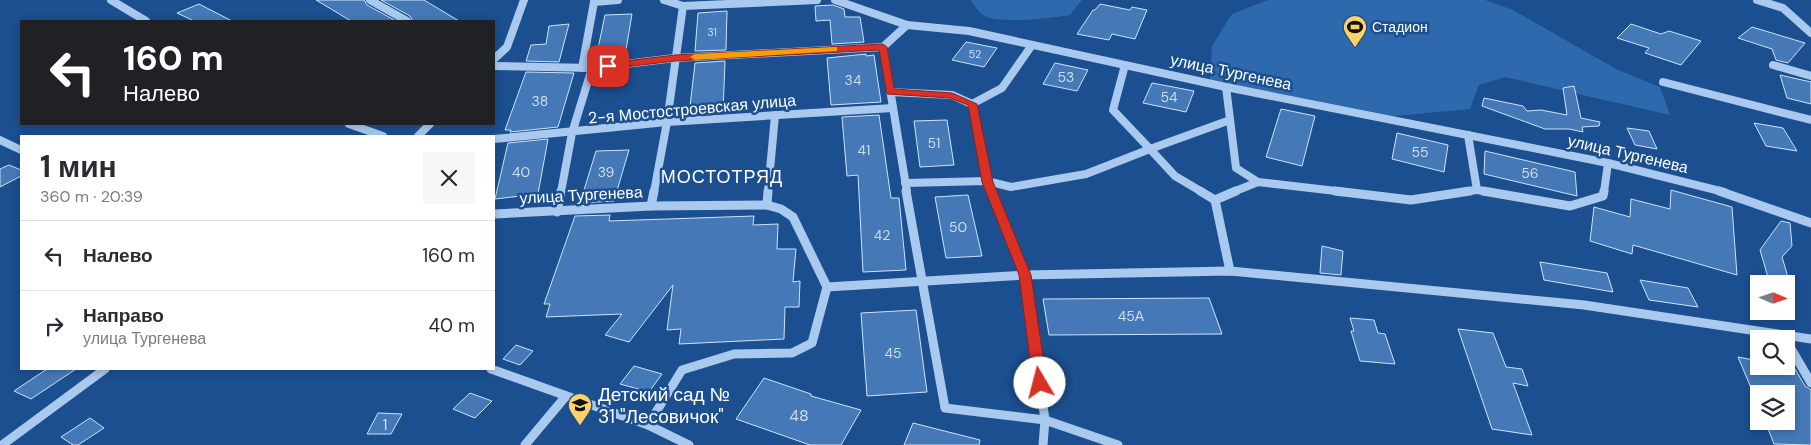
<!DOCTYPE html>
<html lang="ru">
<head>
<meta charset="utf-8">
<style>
  :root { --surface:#fff; --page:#f7f7f7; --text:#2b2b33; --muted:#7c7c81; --line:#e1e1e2 }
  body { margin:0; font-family:"DM Sans",sans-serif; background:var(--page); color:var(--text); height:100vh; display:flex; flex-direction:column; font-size:19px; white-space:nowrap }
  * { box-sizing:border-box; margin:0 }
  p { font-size:16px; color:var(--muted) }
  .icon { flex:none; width:28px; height:28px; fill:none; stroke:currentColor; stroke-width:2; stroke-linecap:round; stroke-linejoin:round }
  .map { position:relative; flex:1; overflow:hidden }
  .details { position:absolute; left:20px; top:135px; width:475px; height:235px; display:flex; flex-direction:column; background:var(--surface); border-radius:0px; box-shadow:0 2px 8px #0003 }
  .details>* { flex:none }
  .hud { position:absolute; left:20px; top:20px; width:475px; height:105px; border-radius:0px; box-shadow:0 2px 8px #0003; background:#202124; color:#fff; overflow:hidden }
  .needle { width:32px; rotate:92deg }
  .buttons { position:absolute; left:1750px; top:275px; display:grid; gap:10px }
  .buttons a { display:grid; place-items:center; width:45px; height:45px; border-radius:0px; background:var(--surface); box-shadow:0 2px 8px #0003; font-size:25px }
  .pin { position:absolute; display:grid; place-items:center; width:42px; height:42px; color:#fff; margin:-21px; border-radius:10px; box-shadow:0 2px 8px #0006 }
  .me { position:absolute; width:55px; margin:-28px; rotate:352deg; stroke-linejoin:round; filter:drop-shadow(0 0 4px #0008) }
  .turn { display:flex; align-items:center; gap:18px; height:105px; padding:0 20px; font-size:22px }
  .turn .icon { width:65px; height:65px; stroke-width:2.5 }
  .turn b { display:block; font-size:35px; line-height:42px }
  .round { display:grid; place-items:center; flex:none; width:52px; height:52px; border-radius:0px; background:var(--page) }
  .headline { display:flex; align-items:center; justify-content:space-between; height:85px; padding:0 20px }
  h1 { font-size:30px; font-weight:700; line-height:38px }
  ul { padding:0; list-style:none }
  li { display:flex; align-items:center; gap:15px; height:70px; padding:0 20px; border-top:1px solid var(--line) }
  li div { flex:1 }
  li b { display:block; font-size:19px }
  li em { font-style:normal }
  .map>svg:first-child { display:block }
  .green { fill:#2e69ad }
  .building { fill:#4478b7; stroke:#cfe3fa }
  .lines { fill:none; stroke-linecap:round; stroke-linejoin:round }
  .minor-far1 { stroke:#a9c9ee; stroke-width:8 }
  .minor { stroke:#a9c9ee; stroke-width:9 }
  .route { fill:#d93025; stroke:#8d1f18 }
  .slow { fill:#f59e0b }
  .labels { text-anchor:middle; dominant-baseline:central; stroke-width:5; stroke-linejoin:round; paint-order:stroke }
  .far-number-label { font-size:11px; fill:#d0dded }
  .far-poi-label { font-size:14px; fill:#fff; stroke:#1b4f8f; text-anchor:start }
  .number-label { font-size:14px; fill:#d0dded }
  .street-label { font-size:16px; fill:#fff; stroke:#1b4f8f }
  .near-number-label { font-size:16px; fill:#d0dded }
  .neighbourhood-label { font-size:18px; letter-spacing:1px; fill:#fff; stroke:#1b4f8f }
  .near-poi-label { font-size:19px; fill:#fff; stroke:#1b4f8f; text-anchor:start }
</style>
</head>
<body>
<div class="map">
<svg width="1811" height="445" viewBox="0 0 1811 445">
  <rect width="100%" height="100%" fill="#1b4f8f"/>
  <g class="green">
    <path d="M970,0H1082L1070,15C1052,18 997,25 983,15C978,12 974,4 970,0Z"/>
    <polygon points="1268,0 1485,0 1513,10 1616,69 1660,87 1670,115 1505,77 1479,85 1470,109 1395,116 1210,80 1212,46 1232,14"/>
  </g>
  <g class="building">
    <polygon points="316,0 364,0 367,5 396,21 351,21"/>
    <polygon points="381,0 424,0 459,21 413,21 410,16"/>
    <polygon points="199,4 232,21 194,21 177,13"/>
    <polygon points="1100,4 1130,10 1132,7 1147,10 1135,39 1112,34 1109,40 1077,34 1093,10 1095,10"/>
    <polygon points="833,5 844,9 845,17 860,17 864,42 832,44 830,20 816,21 815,6"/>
    <polygon points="727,11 726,50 695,51 698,13"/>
    <polygon points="632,14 625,56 596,58 605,15"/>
    <polygon points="569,24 559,62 526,61 531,45 546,44 549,26"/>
    <polygon points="1631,24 1661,34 1669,31 1701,41 1681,65 1645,53 1649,48 1617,38"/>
    <polygon points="1752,27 1805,43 1788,63 1776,60 1772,49 1738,38"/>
    <polygon points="966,42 997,48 984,67 952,60"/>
    <polygon points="866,54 866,56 874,55 881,102 831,105 827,58"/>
    <polygon points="725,61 723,113 689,115 695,63"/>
    <polygon points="1055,63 1088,70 1077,91 1043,84"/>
    <polygon points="526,72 574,73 558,127 510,132 511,130 505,130"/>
    <polygon points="1780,75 1811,82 1811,104 1787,98"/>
    <polygon points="1152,83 1194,91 1186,112 1143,103"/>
    <polygon points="1574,86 1581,118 1600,122 1599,126 1582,127 1583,132 1569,129 1545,129 1482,106 1484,98 1523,106 1527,111 1541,110 1567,115 1563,88"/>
    <polygon points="1281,109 1315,116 1302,166 1266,157"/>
    <polygon points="879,115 891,198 899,198 906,270 863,272 858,175 847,176 842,117"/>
    <polygon points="947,120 954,165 920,167 914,121"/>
    <polygon points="1754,123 1783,128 1797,151 1766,146"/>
    <polygon points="1627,128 1649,131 1657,149 1635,145"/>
    <polygon points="1397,133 1448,145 1444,172 1392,159"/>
    <polygon points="548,139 538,194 495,199 508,143"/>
    <polygon points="629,150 614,201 580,203 596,151"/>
    <polygon points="1485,151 1575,172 1577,196 1484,174"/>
    <polygon points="9,165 21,170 21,176 0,187 0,169"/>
    <polygon points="1671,190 1732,207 1737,275 1633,245 1632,254 1590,241 1594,207 1630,217 1631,199 1670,209"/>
    <polygon points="968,195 982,256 946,258 935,197"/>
    <polygon points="610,215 609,221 754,216 753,225 778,224 777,249 796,249 793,282 800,281 799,307 785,307 784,339 679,344 681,329 667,330 673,285 629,342 605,335 622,314 546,317 550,304 544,304 575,216"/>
    <polygon points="1781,221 1790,223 1792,246 1782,257 1790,284 1770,284 1760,250"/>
    <polygon points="1322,246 1343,251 1341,275 1320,273"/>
    <polygon points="1540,262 1607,273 1613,292 1544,280"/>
    <polygon points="1640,280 1688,288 1698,307 1649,300"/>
    <polygon points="1209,298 1222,334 1049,335 1043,299"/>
    <polygon points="916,310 927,392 867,396 861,313"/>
    <polygon points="1350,318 1374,320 1378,333 1385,334 1395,364 1360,361 1351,331 1354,331"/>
    <polygon points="1458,329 1493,333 1506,367 1522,369 1528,386 1513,383 1532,435 1492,429"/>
    <polygon points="516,345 533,351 520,365 503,359"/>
    <polygon points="1738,357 1759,361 1759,366 1795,369 1805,386 1811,390 1811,445 1774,444 1765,421 1786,421 1786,394 1759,394 1759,407"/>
    <polygon points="634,366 662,374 649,392 620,384"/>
    <polygon points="47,369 76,369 31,399 14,391"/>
    <polygon points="764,378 811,394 811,396 861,410 841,445 810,445 736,419"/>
    <polygon points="470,393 492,401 475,418 453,409"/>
    <polygon points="378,413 402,414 391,434 367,434"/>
    <polygon points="90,418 104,428 78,445 73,445 61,437"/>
    <polygon points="913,423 980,440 979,445 904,445"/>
  </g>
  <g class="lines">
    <g class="minor-far1">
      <polyline points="111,0 146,21"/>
      <polyline points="370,0 407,21"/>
      <polyline points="594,0 594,2 618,0"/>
      <polyline points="664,0 683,6"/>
      <polyline points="835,0 907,25"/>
      <polyline points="1757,0 1783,8 1811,33"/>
      <polyline points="883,47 907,25 969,31 1226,87 1608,163 1724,192"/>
      <polyline points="883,47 907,192"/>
      <polyline points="494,59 507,47 524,0"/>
      <polyline points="1773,65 1811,76"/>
      <polyline points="494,66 592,68 675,58 883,47"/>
      <polyline points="582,68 594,2"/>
      <polyline points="1663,82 1811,120"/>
      <polyline points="1226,87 1236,168 1258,182"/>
      <polyline points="890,92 952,95 972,104 987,181 992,192"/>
      <polyline points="972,104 1002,88 1032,45"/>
      <polyline points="349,124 383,136"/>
      <polyline points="418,136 430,124"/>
      <polyline points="494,139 667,122 893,108"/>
      <polyline points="0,140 21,150"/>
      <polyline points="905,183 987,181 1011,187 1086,174 1150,149 1113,110 1125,65"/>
      <polyline points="1477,190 1490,192"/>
      <polyline points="561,192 572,133 592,68"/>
      <polyline points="654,192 667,122 683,6 817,0"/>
      <polyline points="768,192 775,115"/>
      <polyline points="1202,192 1175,176 1150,149 1230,120"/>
      <polyline points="1233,192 1258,182 1345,192"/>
      <polyline points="1462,192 1477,190 1468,135"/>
      <polyline points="1604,192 1608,163"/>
    </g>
    <g class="minor">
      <polyline points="906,191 945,408 1045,420 1043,445"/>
      <polyline points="991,191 1025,275 1045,420 1118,445"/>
      <polyline points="1200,191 1215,200"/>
      <polyline points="1335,191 1411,200 1470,191"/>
      <polyline points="1483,191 1570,206 1603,196 1604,191"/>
      <polyline points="1719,191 1811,223"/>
      <polyline points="767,205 768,191"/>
      <polyline points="651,206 654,191"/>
      <polyline points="557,212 561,191"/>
      <polyline points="494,214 651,206 767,205 781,209 793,217 827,287 1025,275 1230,271 1584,305 1811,339"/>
      <polyline points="1230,271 1215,200 1236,191"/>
      <polyline points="1786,340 1811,383"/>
      <polyline points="491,369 648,425 682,370 734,354 792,353 812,343 827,287"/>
      <polyline points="648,425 689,445"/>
      <polyline points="2,445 105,369"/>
      <polyline points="525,445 566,396"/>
    </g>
  </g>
  <polygon class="route" points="883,44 887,47 894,89 952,93 977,104 993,182 1031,275 1047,383 1045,387 1040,389 1033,383 1019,275 982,182 968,105 950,98 887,94 879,50 675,61 608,69 604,66 608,63 675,55"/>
  <polygon class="slow" points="834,47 837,47 837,51 695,60 690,57 695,54"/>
  <defs>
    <g id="stadium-pin" transform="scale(1.25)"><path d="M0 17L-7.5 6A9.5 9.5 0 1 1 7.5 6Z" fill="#ffd166" stroke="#1b4f8f"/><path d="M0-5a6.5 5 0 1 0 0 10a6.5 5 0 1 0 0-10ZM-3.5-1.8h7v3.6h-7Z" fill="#111"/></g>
    <g id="school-pin" transform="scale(1.25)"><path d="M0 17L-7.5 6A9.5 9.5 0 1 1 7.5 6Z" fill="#ffd166" stroke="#1b4f8f"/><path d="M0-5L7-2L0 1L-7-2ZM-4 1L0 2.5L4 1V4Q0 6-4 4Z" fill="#111"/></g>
  </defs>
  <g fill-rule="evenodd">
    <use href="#stadium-pin" x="1355" y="27"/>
    <use href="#school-pin" x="580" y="405"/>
  </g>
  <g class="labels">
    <g class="far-number-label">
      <text x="712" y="32">31</text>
      <text x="975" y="54">52</text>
    </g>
    <g class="far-poi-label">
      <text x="1372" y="27">Стадион</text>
    </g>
    <g class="number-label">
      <text x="1066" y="77">53</text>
      <text x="853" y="80">34</text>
      <text x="1169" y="97">54</text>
      <text x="540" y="101">38</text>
      <text x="934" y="143">51</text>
      <text x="864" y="150">41</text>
      <text x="1420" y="152">55</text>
      <text x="521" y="172">40</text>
      <text x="606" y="172">39</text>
      <text x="1530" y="173">56</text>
      <text x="958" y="227">50</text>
      <text x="882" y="235">42</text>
      <text x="1131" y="316">45А</text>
      <text x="893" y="353">45</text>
    </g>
    <g class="street-label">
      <text transform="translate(1231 72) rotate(12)">улица Тургенева</text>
      <text transform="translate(692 109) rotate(-5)">2-я Мостостроевская улица</text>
      <text transform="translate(1628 154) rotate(13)">улица Тургенева</text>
      <text transform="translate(581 195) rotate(-3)">улица Тургенева</text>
    </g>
    <g class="near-number-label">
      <text x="799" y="415">48</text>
      <text x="385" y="424">1</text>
    </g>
    <g class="neighbourhood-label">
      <text x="722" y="177">МОСТОТРЯД</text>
    </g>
    <g class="near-poi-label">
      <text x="598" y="394">Детский сад №<tspan x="598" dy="22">31 "Лесовичок"</tspan></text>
    </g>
  </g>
</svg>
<div class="buttons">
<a><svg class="needle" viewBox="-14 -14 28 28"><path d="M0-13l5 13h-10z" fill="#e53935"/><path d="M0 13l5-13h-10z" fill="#7c7c81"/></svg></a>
<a><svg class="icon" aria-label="search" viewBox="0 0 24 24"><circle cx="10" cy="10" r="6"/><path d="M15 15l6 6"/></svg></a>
<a><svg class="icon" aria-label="layers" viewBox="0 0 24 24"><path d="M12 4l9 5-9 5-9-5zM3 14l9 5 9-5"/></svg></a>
</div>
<div class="pin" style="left:608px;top:66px;background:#d93025"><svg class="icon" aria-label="arrive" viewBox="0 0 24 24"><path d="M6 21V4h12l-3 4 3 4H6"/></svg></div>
<svg class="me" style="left:1040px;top:383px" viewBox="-20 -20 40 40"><circle r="19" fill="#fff"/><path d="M0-13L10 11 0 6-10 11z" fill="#d93025"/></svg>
<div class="hud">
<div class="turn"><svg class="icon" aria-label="left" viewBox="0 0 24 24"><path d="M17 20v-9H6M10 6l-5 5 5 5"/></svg><div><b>160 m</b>Налево</div></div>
</div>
<section class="details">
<div class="headline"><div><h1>1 мин</h1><p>360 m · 20:39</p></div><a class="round"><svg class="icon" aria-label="close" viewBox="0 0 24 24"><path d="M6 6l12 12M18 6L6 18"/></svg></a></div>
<ul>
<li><svg class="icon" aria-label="left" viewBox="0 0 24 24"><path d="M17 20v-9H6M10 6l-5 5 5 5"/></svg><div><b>Налево</b></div><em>160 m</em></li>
<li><svg class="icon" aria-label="right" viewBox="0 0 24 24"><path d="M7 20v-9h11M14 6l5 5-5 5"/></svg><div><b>Направо</b><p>улица Тургенева</p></div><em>40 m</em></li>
</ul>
</section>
</div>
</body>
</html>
